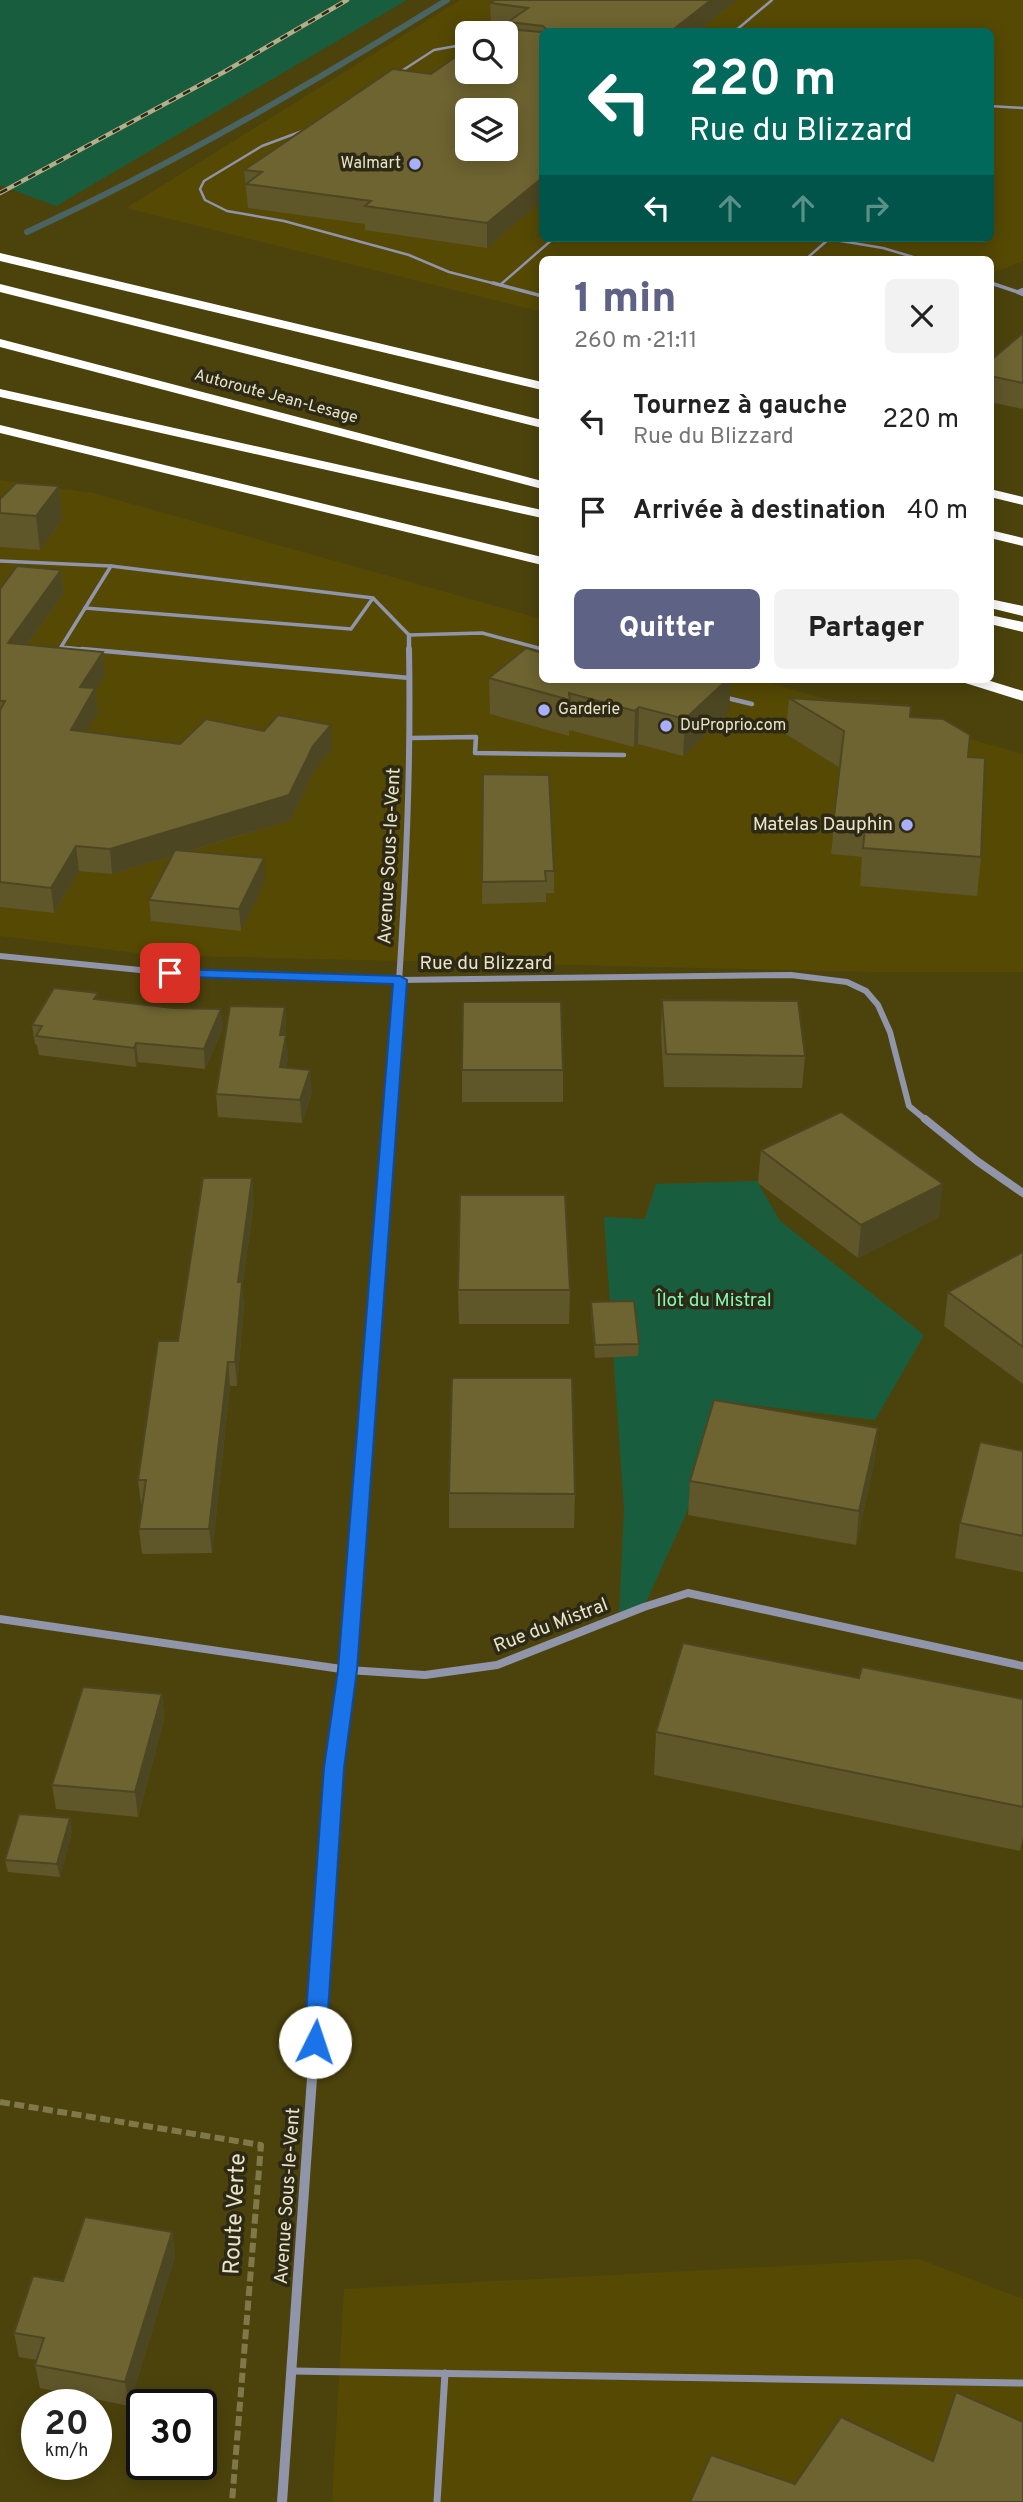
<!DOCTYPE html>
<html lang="fr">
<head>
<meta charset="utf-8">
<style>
  :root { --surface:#fff; --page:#f2f2f2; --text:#222; --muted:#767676; --accent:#5e6284 }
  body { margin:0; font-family:Overpass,sans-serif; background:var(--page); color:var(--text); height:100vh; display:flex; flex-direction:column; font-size:26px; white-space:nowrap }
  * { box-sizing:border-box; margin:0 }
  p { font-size:23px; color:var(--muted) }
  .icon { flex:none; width:38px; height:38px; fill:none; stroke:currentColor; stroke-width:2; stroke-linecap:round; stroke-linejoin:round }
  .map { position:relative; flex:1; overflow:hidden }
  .drawer { position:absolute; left:539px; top:256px; width:455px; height:427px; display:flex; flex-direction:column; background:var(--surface); border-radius:10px; box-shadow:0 4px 18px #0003 }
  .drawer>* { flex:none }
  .top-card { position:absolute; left:539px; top:28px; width:455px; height:214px; border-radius:10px; box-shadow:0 4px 18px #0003; background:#00695c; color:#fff; overflow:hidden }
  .controls { position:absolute; left:455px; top:21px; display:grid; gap:14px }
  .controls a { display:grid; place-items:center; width:63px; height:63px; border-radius:10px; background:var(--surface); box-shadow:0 4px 18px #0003; font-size:35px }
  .speed { position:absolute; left:21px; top:2389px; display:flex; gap:14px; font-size:35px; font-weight:700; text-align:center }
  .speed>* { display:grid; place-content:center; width:91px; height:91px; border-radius:50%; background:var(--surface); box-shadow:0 4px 18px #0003; line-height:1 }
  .speed small { font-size:18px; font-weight:400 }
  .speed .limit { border:4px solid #111; border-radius:10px; background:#fff; color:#111 }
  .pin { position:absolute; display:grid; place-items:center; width:60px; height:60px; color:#fff; margin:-30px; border-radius:14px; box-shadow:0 4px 10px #0006 }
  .me { position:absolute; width:77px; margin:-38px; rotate:4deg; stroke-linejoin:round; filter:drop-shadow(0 0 5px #0008) }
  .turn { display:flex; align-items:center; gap:24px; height:147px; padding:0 35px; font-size:32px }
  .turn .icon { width:91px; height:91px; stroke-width:2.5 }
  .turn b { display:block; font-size:49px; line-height:60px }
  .lanes { display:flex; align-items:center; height:66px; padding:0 35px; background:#0003; justify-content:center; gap:35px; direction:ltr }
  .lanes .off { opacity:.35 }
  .round { display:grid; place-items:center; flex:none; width:74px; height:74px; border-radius:10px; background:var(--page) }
  .headline { display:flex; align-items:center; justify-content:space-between; height:119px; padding:0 35px }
  h1 { font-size:42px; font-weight:800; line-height:52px; color:var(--accent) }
  .button { display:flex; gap:14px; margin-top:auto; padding:14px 35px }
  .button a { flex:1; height:80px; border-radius:10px; background:var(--accent); color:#fff; font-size:28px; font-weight:800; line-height:80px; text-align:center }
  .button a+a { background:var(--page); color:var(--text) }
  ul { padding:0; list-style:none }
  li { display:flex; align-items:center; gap:21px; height:91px; padding:0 35px }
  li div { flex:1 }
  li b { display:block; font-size:26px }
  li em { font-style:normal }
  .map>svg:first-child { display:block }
  .built { fill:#554904; fill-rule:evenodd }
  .green { fill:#185e3e }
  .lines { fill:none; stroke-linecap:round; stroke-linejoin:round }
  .stream { stroke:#4a6463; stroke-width:6 }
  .path { stroke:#7f784a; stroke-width:6; stroke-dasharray:10 4.5; stroke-linecap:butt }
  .service-far3 { stroke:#9195aa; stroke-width:2.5 }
  .service-far2 { stroke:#9195aa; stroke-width:3.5 }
  .service-far1 { stroke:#9195aa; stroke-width:4.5 }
  .service { stroke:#9195aa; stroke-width:7 }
  .minor-far3 { stroke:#9195aa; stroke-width:4.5 }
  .minor-far2 { stroke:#9195aa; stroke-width:6 }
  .minor-far1 { stroke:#9195aa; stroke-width:8 }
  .minor { stroke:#9195aa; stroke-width:10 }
  .motorway { fill:#fff; fill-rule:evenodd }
  .rail-casing { stroke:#b4ae8a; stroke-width:4.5 }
  .rail { stroke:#2e2914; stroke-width:2.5; stroke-dasharray:8; stroke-linecap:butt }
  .wall { fill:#5f562a }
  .shaded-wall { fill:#4d4622 }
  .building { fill:#6e6431; stroke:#4d4622; stroke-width:2; fill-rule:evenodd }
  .route { fill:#1a73e8; stroke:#114b97; stroke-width:2 }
  .poi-dot { fill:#a8b0fc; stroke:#2e2914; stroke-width:2.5 }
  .labels { text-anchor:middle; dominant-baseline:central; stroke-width:7; stroke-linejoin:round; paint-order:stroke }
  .far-poi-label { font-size:16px; fill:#e8e3c9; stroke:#2e2914; text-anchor:start }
  .far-street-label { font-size:16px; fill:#e8e3c9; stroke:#2e2914 }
  .poi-label { font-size:19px; fill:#e8e3c9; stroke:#2e2914; text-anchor:end }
  .street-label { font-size:19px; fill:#e8e3c9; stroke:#2e2914 }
  .park-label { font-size:19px; fill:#7ffaba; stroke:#2e2914 }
  .near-street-label { font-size:23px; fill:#e8e3c9; stroke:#2e2914 }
</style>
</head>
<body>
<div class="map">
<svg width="1023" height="2502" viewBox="0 0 1023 2502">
  <rect width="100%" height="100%" fill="#4c430c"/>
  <g class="built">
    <path d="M460,0H1023V261L991,274L990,259H542V312L126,208ZM542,32H990V238H542ZM467,33H506V72H467ZM467,110H506V149H467Z"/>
    <polygon points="0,480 93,493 542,619 542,679 755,679 1023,754 1023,972 871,972 151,955 0,936"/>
    <polygon points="919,2259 1023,2299 1023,2502 332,2502 344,2289"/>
  </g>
  <g class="green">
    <polygon points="0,0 407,0 56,206 0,185"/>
    <polygon points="757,1181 780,1221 924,1335 875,1420 736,1403 644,1607 619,1616 624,1510 604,1217 645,1219 656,1184"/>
  </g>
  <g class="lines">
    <path class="stream" d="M27,232C172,165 311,84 447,0"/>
    <polyline class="path" points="0,2102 261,2145 232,2502"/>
    <g class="service-far3">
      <polyline points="734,32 772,0"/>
      <polyline points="400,72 434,50 467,44"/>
      <polyline points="990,106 1023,108"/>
      <polyline points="305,130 262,146 204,181 200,189 205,200 227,211 284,221 409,255 449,272 500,285"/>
      <polyline points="829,239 883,248 920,259"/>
      <polyline points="806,259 830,238"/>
      <polyline points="990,283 996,285"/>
      <polyline points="500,285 554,238"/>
    </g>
    <g class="service-far2">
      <polyline points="493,283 542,296"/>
      <polyline points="991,283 1018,292"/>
      <polyline points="0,561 111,566 373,598 409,635 482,633 542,649"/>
      <polyline points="85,608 351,629 373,598"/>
      <polyline points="101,651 61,647 111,566"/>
    </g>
    <g class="service-far1">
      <polyline points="82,649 410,678"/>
      <polyline points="723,697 752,704"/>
      <polyline points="411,738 476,737 475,753 624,755"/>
    </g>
    <g class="service">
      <polyline points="292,2371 1023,2383"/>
      <polyline points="437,2502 445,2373"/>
    </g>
    <g class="minor-far3">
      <polyline points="1023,290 1018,292 1023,294"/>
      <polyline points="409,635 409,651"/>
    </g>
    <g class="minor-far2">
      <polyline points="0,956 170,973 400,980 791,975 847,982 866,991 878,1005 890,1032 909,1106 927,1121"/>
      <path d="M389,1121C401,964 412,806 409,649"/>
    </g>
    <g class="minor-far1">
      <polyline points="925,1119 977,1161 1023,1193"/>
      <polyline points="0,1619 348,1670 425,1675 497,1665 644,1607 688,1593 1023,1666"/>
      <polyline points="340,1725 348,1670 390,1119"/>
    </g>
    <polyline class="minor" points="282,2502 334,1767 340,1724"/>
    <g class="motorway">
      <polygon points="0,253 542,382 542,390 0,261"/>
      <polygon points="0,284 542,420 542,428 0,292"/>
      <polygon points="0,339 542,481 542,489 0,347"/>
      <polygon points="0,389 542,510 542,518 0,397"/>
      <polygon points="0,425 542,557 542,565 0,433"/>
      <polygon points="990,489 1023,497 1023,505 990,497"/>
      <polygon points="990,530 1023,538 1023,546 990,538"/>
      <polygon points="990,599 1023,606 1023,616 990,608"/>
      <polygon points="990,615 1023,622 1023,632 990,624"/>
      <polygon points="960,679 984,679 1023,691 1023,701 962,682"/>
    </g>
    <g class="rail-casing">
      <polyline id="rail" points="0,193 224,72 347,0"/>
    </g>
    <use href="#rail" class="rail"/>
  </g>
  <g class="wall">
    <polygon points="737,0 697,32 542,32 542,201 487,248 365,230 365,224 248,208 244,170 431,74 502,26 491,24 490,3"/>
    <polygon points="1023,333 1023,409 990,402 990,361"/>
    <polygon points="59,486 62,520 40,550 0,547 0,499"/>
    <polygon points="61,570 64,593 27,645 103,652 105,675 95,691 98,712 86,732 180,744 332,749 314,771 291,820 189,851 265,880 241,931 151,921 149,900 172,856 112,874 79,871 54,913 0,907 0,589"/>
    <polygon points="489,678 729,713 683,756 638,744 634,747 569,730 569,736 490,714"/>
    <polygon points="789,698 910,717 968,757 981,857 977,896 860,886 862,857 831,854 840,768 786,734"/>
    <polygon points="483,774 554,871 554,893 546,893 546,902 482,904"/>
    <polygon points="98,1000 223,1028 205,1069 138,1062 136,1067 39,1055 37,1045 35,1044 32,1025"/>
    <polygon points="662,1000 805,1056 802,1088 664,1087 661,1032"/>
    <polygon points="285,1007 286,1029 285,1035 288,1058 286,1067 312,1092 302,1123 218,1117 216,1094"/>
    <rect x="462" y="1070" width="101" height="32"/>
    <polygon points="761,1150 939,1217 858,1258 758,1183"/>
    <polygon points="254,1202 242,1288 244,1306 237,1386 230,1386 212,1553 142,1554 139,1529 143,1504 141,1504 138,1480 178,1341"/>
    <polygon points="1023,1252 1023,1384 944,1326 948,1292"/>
    <polygon points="458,1290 570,1290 569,1324 459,1324"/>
    <polygon points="591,1302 639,1344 638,1356 595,1358 591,1314"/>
    <polygon points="878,1428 874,1463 856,1545 688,1515 690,1481"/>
    <polygon points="1023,1451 1023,1572 955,1558 960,1523"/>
    <polygon points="449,1493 575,1494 574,1528 449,1528"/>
    <polygon points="859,1678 1023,1699 1023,1836 1020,1851 654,1775 656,1732"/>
    <polygon points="162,1694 164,1719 138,1817 56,1809 52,1785"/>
    <polygon points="72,1831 60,1877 8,1872 5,1860"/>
    <polygon points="172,2232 175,2256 129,2406 40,2388 35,2365 37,2360 19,2357 14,2333 63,2281"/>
  </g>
  <g class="shaded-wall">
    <polygon points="711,0 737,0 697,32 670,32"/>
    <polygon points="542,178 542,201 487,248 487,223"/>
    <polygon points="59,486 62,520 40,550 36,516"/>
    <polygon points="61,570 64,593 11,667 8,643"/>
    <polygon points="103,652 105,675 95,691 98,712 74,754 71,730 80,687"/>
    <polygon points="728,679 731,679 729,713 683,756 685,719"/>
    <polygon points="639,707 638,744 634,747 635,711"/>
    <polygon points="331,725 332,749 314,771 291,820 112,874 110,849 313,746"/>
    <polygon points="76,846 79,871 54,913 51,888"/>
    <polygon points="264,858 265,880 241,931 239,909"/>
    <polygon points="285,1007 286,1029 281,1058 280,1035"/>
    <polygon points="221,1009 223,1028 205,1069 204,1049"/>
    <polygon points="286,1035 288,1058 282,1090 280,1067"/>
    <polygon points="136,1043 138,1062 136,1067 134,1048"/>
    <polygon points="310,1070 312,1092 302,1123 300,1100"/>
    <polygon points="252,1178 254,1202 242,1288 244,1306 237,1386 235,1362 238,1282"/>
    <polygon points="943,1184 939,1217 858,1258 861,1225"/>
    <polygon points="228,1362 230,1386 212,1553 209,1529"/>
    <polygon points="878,1428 874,1463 856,1545 859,1511"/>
    <polygon points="162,1694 164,1719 138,1817 135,1792"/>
    <polygon points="70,1818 72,1831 60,1877 57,1864"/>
    <polygon points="172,2232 175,2256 129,2406 125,2382"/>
  </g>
  <g class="building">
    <polygon points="495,0 711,0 670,32 545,32 546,29 543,26 508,22 528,8 490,3"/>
    <path d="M502,25L506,29L542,32V178L487,223L365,206L371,201L246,184L262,172L244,170L393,69L431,74L467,49V72H506V33H491ZM467,110H506V149H467Z"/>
    <polygon points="1023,333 1023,383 990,376 990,361"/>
    <polygon points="16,483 59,486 36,516 0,513 0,499"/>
    <polygon points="17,566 61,570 8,643 103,652 80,687 95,688 71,730 180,744 206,719 264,731 278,715 331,725 313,746 289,795 110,849 76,846 51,888 0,882 0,710 5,701 0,701 0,589"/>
    <polygon points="526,648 542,653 542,679 728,679 685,719 639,707 635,711 569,693 570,700 489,678"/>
    <polygon points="789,698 911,706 910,717 943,719 970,735 968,757 985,758 981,857 863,848 866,819 834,817 844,731"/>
    <polygon points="483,774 549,775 554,871 545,871 546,881 482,882"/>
    <polygon points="175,850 264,858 239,909 149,900"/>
    <polygon points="54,988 98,993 94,999 173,1008 221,1009 204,1049 136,1043 134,1048 36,1036 42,1026 32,1025"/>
    <polygon points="662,1000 798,1001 805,1056 666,1054"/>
    <polygon points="463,1002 561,1002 563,1070 462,1070"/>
    <polygon points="230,1006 285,1007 280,1035 286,1035 280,1067 310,1070 300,1100 216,1094"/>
    <polygon points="841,1112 943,1184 861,1225 761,1150"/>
    <polygon points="203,1178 252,1178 238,1282 242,1282 235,1362 228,1362 209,1529 139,1529 146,1480 138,1480 158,1341 178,1341"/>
    <polygon points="460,1195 565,1195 570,1290 458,1290"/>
    <polygon points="1023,1252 1023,1347 948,1292"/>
    <polygon points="634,1301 639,1344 595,1345 591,1302"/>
    <polygon points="452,1378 572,1378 575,1494 449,1493"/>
    <polygon points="714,1400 878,1428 859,1511 690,1481"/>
    <polygon points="980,1442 1023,1451 1023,1536 960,1523"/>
    <polygon points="683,1643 859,1678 862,1667 1023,1699 1023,1807 656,1732"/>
    <polygon points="83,1687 162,1694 135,1792 52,1785"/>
    <polygon points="19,1814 70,1818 57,1864 5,1860"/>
    <polygon points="85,2217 172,2232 125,2382 35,2365 44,2338 14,2333 33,2276 63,2281"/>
    <polygon points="956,2392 1023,2422 1023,2502 690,2502 711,2455 795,2484 841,2417 933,2461"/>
  </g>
  <polygon class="route" points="170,969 400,976 407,980 357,1670 344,1768 326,2042 322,2048 315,2051 307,2048 304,2042 324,1768 338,1670 393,984 165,976 165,970"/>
  <g class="poi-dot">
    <circle cx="415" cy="164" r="7"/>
    <circle cx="544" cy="710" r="7"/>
    <circle cx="666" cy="726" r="7"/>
    <circle cx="907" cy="825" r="7"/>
  </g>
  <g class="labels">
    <g class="far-poi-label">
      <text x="401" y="164" text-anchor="end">Walmart</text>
      <text x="558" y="710">Garderie</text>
      <text x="680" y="726">DuProprio.com</text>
    </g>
    <g class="far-street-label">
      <text transform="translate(276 397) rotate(15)">Autoroute Jean-Lesage</text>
    </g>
    <g class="poi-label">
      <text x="893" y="825">Matelas Dauphin</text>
    </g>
    <g class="street-label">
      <text transform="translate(390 856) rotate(-87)">Avenue Sous-le-Vent</text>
      <text x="486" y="964">Rue du Blizzard</text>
      <text transform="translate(551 1626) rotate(-21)">Rue du Mistral</text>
      <text transform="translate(288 2196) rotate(-86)">Avenue Sous-le-Vent</text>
    </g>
    <g class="park-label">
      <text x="714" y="1301">Îlot du Mistral</text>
    </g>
    <g class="near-street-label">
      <text transform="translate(236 2214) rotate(-87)">Route Verte</text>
    </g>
  </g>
</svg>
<div class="controls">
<a><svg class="icon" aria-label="search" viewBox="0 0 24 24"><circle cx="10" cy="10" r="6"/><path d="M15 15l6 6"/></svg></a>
<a><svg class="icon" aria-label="layers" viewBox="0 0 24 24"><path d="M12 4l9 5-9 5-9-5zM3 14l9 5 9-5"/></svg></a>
</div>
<div class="speed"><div>20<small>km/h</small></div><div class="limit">30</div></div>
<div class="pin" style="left:170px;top:973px;background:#d93025"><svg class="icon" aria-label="arrive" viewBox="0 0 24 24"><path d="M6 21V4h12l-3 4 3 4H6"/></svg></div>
<svg class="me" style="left:315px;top:2042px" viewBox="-20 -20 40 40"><circle r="19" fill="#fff"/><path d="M0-13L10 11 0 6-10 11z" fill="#1a73e8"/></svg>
<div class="top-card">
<div class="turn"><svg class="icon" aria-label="left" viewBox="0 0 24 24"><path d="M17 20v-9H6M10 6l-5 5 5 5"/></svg><div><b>220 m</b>Rue du Blizzard</div></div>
<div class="lanes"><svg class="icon" aria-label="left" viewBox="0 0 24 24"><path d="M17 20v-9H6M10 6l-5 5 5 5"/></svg><svg class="icon off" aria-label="ahead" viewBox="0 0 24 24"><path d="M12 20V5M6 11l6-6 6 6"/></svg><svg class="icon off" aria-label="ahead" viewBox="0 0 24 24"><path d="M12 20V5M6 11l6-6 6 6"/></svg><svg class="icon off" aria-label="right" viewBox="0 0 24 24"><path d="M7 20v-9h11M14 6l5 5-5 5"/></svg></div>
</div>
<section class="drawer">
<div class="headline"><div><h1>1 min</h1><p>260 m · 21:11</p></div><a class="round"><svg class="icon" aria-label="close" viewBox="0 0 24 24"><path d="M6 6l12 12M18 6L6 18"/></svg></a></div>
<ul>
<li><svg class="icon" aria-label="left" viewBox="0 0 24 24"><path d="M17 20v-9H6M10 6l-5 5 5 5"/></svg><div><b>Tournez à gauche</b><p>Rue du Blizzard</p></div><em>220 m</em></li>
<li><svg class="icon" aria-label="arrive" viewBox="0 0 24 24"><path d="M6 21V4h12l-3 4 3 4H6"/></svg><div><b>Arrivée à destination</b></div><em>40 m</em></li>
</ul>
<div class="button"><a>Quitter</a><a>Partager</a></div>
</section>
</div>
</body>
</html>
